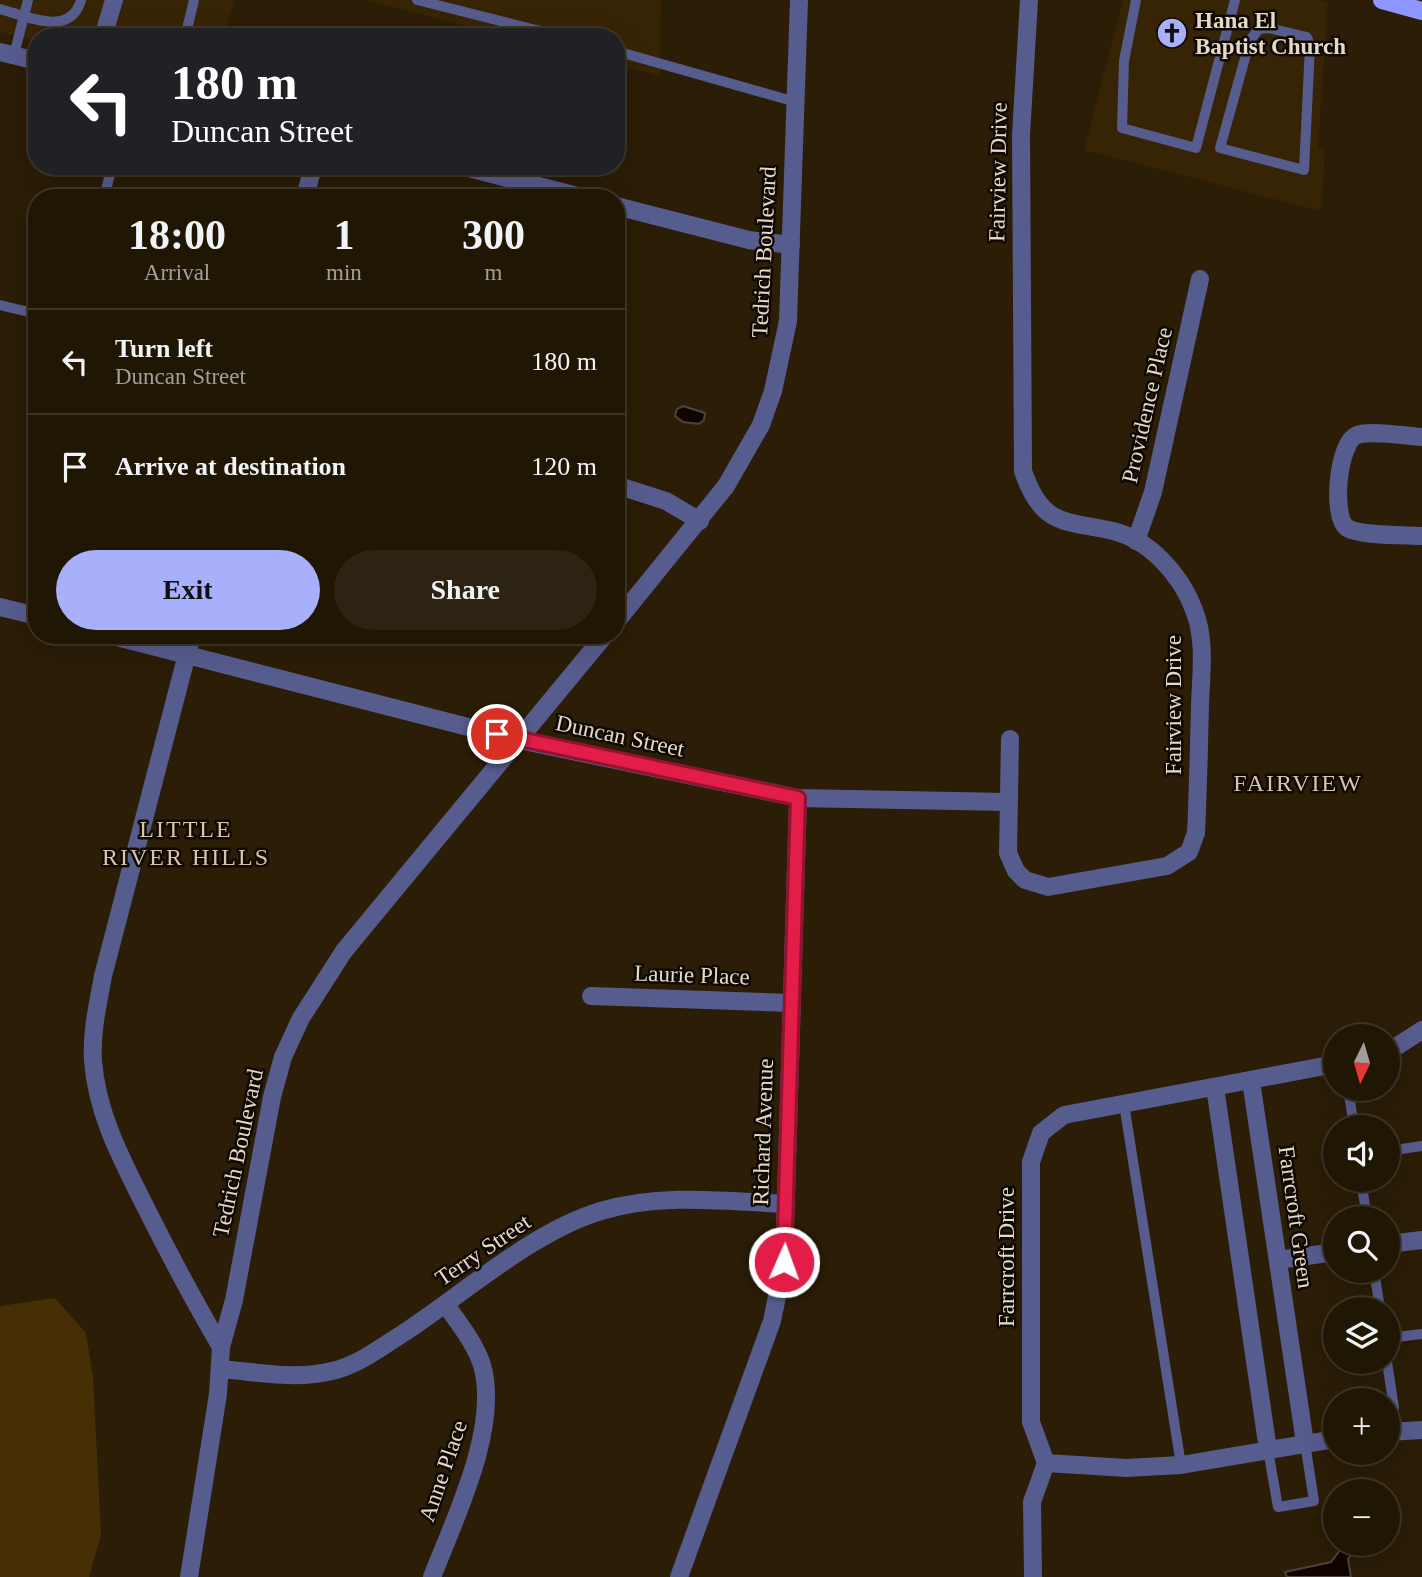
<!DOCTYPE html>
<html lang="en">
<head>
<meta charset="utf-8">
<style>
  :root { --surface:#201604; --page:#2d2313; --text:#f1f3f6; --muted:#a29f9a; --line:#3d3526; --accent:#a8b0fc }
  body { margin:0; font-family:Georgia,serif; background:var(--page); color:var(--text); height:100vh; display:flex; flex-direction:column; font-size:26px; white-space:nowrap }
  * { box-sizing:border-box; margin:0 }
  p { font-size:23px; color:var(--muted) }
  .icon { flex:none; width:38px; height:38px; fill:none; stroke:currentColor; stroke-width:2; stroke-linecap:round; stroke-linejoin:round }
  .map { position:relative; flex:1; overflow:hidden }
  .details { position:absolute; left:28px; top:189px; width:597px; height:455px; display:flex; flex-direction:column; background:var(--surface); border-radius:28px; box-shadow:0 7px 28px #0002,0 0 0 2px var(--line) }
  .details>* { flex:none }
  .hud { position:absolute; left:28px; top:28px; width:597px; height:147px; border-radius:28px; box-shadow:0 7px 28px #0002,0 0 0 2px var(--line); background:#202124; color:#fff; overflow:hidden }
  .needle { width:46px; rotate:185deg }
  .tools { position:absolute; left:1323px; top:1024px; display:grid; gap:14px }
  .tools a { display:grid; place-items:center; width:77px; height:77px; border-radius:50%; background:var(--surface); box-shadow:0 7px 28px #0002,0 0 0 2px var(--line); font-size:35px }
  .pin { position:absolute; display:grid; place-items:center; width:60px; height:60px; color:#fff; margin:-30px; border:4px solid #fff; border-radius:50%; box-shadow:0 2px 7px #0007 }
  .me { position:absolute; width:77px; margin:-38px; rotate:2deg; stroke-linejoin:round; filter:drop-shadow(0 0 5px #0008) }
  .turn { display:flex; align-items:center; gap:24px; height:147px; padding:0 28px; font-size:32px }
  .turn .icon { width:91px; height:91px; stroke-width:2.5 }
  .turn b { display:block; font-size:49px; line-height:60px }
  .eta { display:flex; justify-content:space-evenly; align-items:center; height:119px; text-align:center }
  .eta b { font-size:42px; font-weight:600; line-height:49px }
  .primary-button { display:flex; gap:14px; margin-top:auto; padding:14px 28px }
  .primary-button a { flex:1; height:80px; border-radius:42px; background:var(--accent); color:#111; font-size:28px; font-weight:600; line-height:80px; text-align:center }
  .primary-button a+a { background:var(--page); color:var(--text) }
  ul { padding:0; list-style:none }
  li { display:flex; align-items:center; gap:21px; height:105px; padding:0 28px; border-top:2px solid var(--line) }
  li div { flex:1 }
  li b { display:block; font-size:26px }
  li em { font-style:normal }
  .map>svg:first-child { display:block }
  .built { fill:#362405 }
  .green { fill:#462f04 }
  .water { fill:#100400; stroke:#4f443d; stroke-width:2 }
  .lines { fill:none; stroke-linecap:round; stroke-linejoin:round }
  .service { stroke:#575c8e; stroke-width:10 }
  .minor { stroke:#575c8e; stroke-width:18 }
  .primary { stroke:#8f96ff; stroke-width:18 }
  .route-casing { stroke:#92132f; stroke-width:18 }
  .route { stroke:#e11d48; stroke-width:12 }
  .labels { text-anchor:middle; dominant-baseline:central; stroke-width:5; stroke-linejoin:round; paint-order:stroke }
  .poi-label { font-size:23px; font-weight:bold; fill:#e3dacc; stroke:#0f0902; text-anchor:start }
  .street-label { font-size:23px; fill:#e3dacc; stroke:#0f0902 }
  .neighbourhood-label { font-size:24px; letter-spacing:2px; fill:#d7c5aa; stroke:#0f0902 }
</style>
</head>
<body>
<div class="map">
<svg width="1422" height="1577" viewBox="0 0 1422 1577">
  <rect width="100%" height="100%" fill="#2b1d06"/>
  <g class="built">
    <polygon points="0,0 234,0 224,37 37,37 37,42 0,32"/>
    <polygon points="366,0 661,0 660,76 616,65 616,37 507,37"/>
    <polygon points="1123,0 1318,0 1328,3 1318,147 1325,150 1321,211 1084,150"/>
  </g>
  <polygon class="green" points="55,1298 86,1333 93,1377 101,1535 89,1577 0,1577 0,1306"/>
  <g class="water">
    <polygon points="683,406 705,413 704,420 699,424 683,422 675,416 677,409"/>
    <polygon points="1343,1546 1353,1552 1348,1559 1351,1577 1287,1577 1285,1572 1331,1562"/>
  </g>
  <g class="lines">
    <g class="service">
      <polyline points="417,0 536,30 577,37"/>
      <polyline points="1136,0 1124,61 1122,128 1196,148 1235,0"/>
      <path d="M0,9C27,16 70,38 81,0"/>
      <polygon points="1268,28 1307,37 1310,46 1304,170 1220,148 1250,40 1259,29"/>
      <polyline points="185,37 194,0"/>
      <polyline points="616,51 796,102"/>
      <polyline points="14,55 28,0"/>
      <polyline points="104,198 112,166"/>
      <polyline points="0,305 37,314"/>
      <polyline points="1349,1094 1354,1127"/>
      <polyline points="1124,1104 1181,1465"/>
      <polyline points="1388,1151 1422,1146"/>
      <polyline points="1361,1180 1367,1218"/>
      <polyline points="1374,1270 1380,1309"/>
      <polyline points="1388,1338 1422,1334"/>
      <polyline points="1387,1362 1394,1408"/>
      <polyline points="1268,1450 1278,1507 1314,1501 1305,1443"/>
    </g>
    <g class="minor">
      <polyline points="103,37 114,0"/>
      <polyline points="0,52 37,61"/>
      <polyline points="461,166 585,198"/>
      <polyline points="305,198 313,166"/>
      <polyline points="616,206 749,240 791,245"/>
      <path d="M1422,437C1406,436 1371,430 1357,435C1338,442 1331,516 1347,528C1360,536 1405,535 1422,536"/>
      <polyline points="616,485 666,501 700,521"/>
      <polyline points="1136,541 1153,492 1200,279"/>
      <polyline points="0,607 37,616"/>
      <polyline points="616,622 726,486 761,425 773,391 788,321 799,0"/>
      <polyline points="109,635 519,740 798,798 1007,802"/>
      <path d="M192,635L103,976C98,1004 91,1033 93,1061C97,1114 122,1160 145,1206C169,1254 194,1301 221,1347"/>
      <path d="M1010,739L1008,853L1016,871L1025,880L1048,887L1167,866L1189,852L1196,833C1198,790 1199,747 1200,705C1201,673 1206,640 1194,610C1181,575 1150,540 1113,531C1064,520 1042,527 1023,471L1021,135L1029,0"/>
      <polyline points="591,996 791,1003"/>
      <polyline points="1388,1052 1422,1030"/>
      <polyline points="1251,1081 1305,1443"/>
      <polyline points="1215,1087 1268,1450"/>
      <polyline points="1388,1244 1422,1240"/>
      <polyline points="1278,1260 1335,1252"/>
      <path d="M221,1369C257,1372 295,1380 332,1371C358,1365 380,1348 402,1334C462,1295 533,1231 601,1211C660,1193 725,1201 786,1204"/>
      <polyline points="1388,1432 1422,1430"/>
      <polyline points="1046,1463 1031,1422 1031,1162 1041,1133 1064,1115 1335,1064"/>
      <polyline points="1046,1463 1126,1468 1181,1465 1335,1439"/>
      <polyline points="189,1577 218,1394 221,1347 234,1300 272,1097 283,1057 301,1018 344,951 605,635"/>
      <path d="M432,1577C455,1518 500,1427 482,1365C475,1343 459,1324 446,1305"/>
      <polyline points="679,1577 772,1321 784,1262 798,798"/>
      <polyline points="1033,1577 1032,1502 1046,1463"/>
    </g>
    <polyline class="primary" points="1382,0 1422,11"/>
  </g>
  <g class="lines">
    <g class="route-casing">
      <polyline id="route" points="497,734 798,798 784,1262"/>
    </g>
    <use href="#route" class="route"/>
  </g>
  <defs>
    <g id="church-disc" transform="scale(1.575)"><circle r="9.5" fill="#a8b0fc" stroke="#0f0902"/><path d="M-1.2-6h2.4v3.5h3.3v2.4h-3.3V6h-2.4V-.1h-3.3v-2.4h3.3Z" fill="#111"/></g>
  </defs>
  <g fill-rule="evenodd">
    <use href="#church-disc" x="1172" y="33"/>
  </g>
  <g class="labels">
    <g class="poi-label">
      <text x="1195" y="20">Hana El<tspan x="1195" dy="26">Baptist Church</tspan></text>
    </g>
    <g class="street-label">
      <text transform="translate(998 172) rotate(-89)">Fairview Drive</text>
      <text transform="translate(764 252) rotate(-87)">Tedrich Boulevard</text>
      <text transform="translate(1147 405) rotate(-77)">Providence Place</text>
      <text transform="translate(1173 705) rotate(-90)">Fairview Drive</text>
      <text transform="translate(620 736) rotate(12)">Duncan Street</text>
      <text transform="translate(692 975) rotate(2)">Laurie Place</text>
      <text transform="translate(763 1132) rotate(-88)">Richard Avenue</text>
      <text transform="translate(238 1153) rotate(-78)">Tedrich Boulevard</text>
      <text transform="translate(1296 1217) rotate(82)">Farrcroft Green</text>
      <text transform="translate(483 1250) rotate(-34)">Terry Street</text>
      <text transform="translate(1006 1257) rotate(-90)">Farrcroft Drive</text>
      <text transform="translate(443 1471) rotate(-71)">Anne Place</text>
    </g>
    <g class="neighbourhood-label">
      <text x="1298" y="783">FAIRVIEW</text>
      <text x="186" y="829">LITTLE<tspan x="186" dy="28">RIVER HILLS</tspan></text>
    </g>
  </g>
</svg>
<div class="tools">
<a><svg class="needle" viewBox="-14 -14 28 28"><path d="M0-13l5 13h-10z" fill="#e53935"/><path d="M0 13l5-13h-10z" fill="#a29f9a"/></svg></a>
<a><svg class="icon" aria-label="sound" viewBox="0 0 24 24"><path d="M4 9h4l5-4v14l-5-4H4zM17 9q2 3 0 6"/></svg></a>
<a><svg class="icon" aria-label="search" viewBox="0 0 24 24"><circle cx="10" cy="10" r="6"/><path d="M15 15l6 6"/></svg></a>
<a><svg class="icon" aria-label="layers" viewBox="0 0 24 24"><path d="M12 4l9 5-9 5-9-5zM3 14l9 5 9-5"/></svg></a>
<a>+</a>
<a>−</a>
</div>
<div class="pin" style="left:497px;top:734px;background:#d93025"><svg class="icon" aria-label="arrive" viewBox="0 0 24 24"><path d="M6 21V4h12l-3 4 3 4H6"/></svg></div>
<svg class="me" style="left:784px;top:1262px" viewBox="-20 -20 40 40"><circle r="17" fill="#e11d48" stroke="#fff" stroke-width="3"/><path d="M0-11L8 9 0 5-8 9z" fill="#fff"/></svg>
<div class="hud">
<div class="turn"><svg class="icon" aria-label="left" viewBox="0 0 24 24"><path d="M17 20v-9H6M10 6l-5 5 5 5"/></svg><div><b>180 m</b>Duncan Street</div></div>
</div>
<section class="details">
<div class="eta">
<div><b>18:00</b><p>Arrival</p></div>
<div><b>1</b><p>min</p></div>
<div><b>300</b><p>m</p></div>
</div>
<ul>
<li><svg class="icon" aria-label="left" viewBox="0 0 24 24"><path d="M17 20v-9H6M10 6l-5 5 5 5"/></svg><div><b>Turn left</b><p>Duncan Street</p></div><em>180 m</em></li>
<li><svg class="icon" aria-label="arrive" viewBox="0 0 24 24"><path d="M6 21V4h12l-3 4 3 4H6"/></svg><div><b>Arrive at destination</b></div><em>120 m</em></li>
</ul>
<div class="primary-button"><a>Exit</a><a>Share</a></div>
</section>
</div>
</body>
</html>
